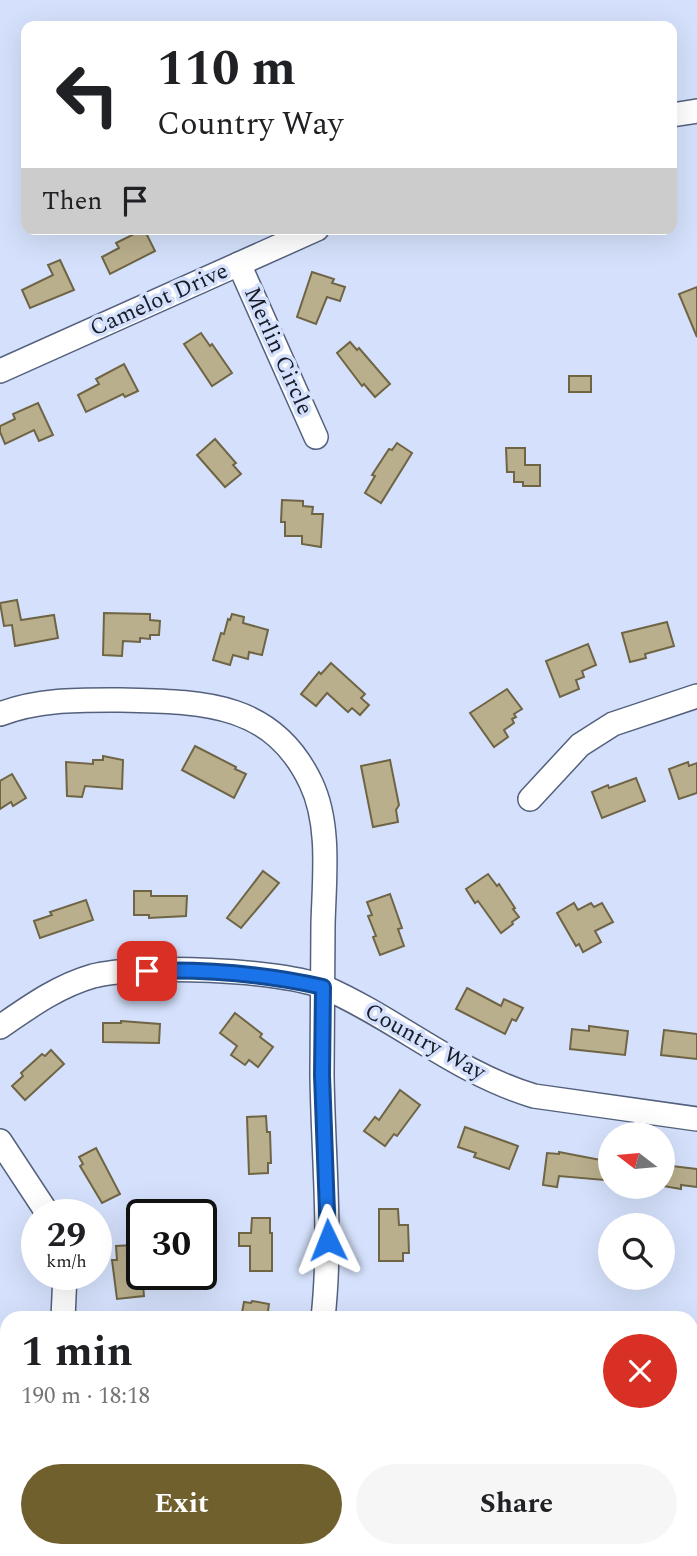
<!DOCTYPE html>
<html lang="en">
<head>
<meta charset="utf-8">
<style>
  :root { --surface:#fff; --page:#f6f6f6; --text:#202124; --muted:#757577; --accent:#70602e }
  body { margin:0; font-family:Spectral,serif; background:var(--page); color:var(--text); height:100vh; display:flex; flex-direction:column; font-size:26px; white-space:nowrap }
  * { box-sizing:border-box; margin:0 }
  p { font-size:23px; color:var(--muted) }
  .icon { flex:none; width:38px; height:38px; fill:none; stroke:currentColor; stroke-width:2; stroke-linecap:round; stroke-linejoin:round }
  .map { position:relative; flex:1; overflow:hidden }
  .drawer { position:absolute; left:0px; top:1311px; width:698px; height:247px; display:flex; flex-direction:column; background:var(--surface); border-radius:21px 21px 0 0; box-shadow:0 7px 28px #0002 }
  .drawer>* { flex:none }
  .hud { position:absolute; left:21px; top:21px; width:656px; height:214px; border-radius:14px; box-shadow:0 7px 28px #0002; background:#fff; color:var(--text); overflow:hidden }
  .needle { width:46px; rotate:286deg }
  .controls { position:absolute; left:598px; top:1122px; display:grid; gap:14px }
  .controls a { display:grid; place-items:center; width:77px; height:77px; border-radius:50%; background:var(--surface); box-shadow:0 7px 28px #0002; font-size:35px }
  .speed { position:absolute; left:21px; top:1199px; display:flex; gap:14px; font-size:35px; font-weight:700; text-align:center }
  .speed>* { display:grid; place-content:center; width:91px; height:91px; border-radius:50%; background:var(--surface); box-shadow:0 7px 28px #0002; line-height:1 }
  .speed small { font-size:18px; font-weight:400 }
  .speed .limit { border:4px solid #111; border-radius:10px; background:#fff; color:#111 }
  .pin { position:absolute; display:grid; place-items:center; width:60px; height:60px; color:#fff; margin:-30px; border-radius:14px; box-shadow:0 4px 10px #0006 }
  .me { position:absolute; width:77px; margin:-38px; rotate:358deg; stroke-linejoin:round; filter:drop-shadow(0 0 5px #0008) }
  .turn { display:flex; align-items:center; gap:24px; height:147px; padding:0 21px; font-size:32px }
  .turn .icon { width:91px; height:91px; stroke-width:2.5 }
  .turn b { display:block; font-size:49px; line-height:60px }
  .then { display:flex; align-items:center; height:66px; padding:0 21px; background:#0003; gap:14px; font-size:26px }
  .round { display:grid; place-items:center; flex:none; width:74px; height:74px; border-radius:37px; background:var(--page) }
  .summary { display:flex; align-items:center; justify-content:space-between; height:119px; padding:0 21px }
  h1 { font-size:42px; font-weight:700; line-height:52px }
  .cta { display:flex; gap:14px; margin-top:auto; padding:14px 21px }
  .cta a { flex:1; height:80px; border-radius:42px; background:var(--accent); color:#fff; font-size:28px; font-weight:700; line-height:80px; text-align:center }
  .cta a+a { background:var(--page); color:var(--text) }
  .map>svg:first-child { display:block }
  .lines { fill:none; stroke-linecap:round; stroke-linejoin:round }
  .stream { stroke:#7c9ce1; stroke-width:4.5 }
  .building { fill:#b9af8d; stroke:#6f6545; stroke-width:2 }
  .minor-casing { stroke:#54617d; stroke-width:26 }
  .minor { stroke:#fff; stroke-width:23 }
  .route-casing { stroke:#114b97; stroke-width:18 }
  .route { stroke:#1a73e8; stroke-width:12 }
  .labels { text-anchor:middle; dominant-baseline:central; stroke-width:7; stroke-linejoin:round; paint-order:stroke }
  .street-label { font-size:23px; fill:#171c28; stroke:#d5e1fc }
</style>
</head>
<body>
<div class="map">
<svg width="697" height="1556" viewBox="0 0 697 1556">
  <rect width="100%" height="100%" fill="#d5e1fc"/>
  <g class="lines">
    <polyline class="stream" points="691,1419 697,1420"/>
  </g>
  <g class="building">
    <polygon points="144,229 155,251 110,274 102,257 119,248 116,243"/>
    <polygon points="60,260 74,290 30,308 22,290 53,275 48,265"/>
    <polygon points="312,272 334,279 332,283 345,287 340,301 327,297 316,324 297,317"/>
    <polygon points="697,287 697,337 679,294"/>
    <polygon points="201,333 210,346 212,344 232,373 212,386 184,344"/>
    <polygon points="350,342 357,350 359,348 390,384 375,397 364,384 362,386 337,353"/>
    <polygon points="124,364 138,391 125,397 123,394 86,412 78,395 99,384 96,379"/>
    <rect x="569" y="376" width="22" height="16"/>
    <polygon points="38,403 53,435 39,441 34,430 5,444 0,432 0,426 15,419 13,414"/>
    <polygon points="215,439 236,463 233,465 241,474 225,487 197,455"/>
    <polygon points="397,443 412,453 381,503 365,493 375,476 372,475 389,449 392,450"/>
    <polygon points="506,448 525,448 525,465 540,465 540,486 523,486 523,482 514,482 514,472 507,472"/>
    <polygon points="282,500 303,501 303,506 313,507 312,514 323,514 321,547 302,544 302,536 285,536 285,522 281,522"/>
    <polygon points="17,600 21,620 54,615 58,638 15,646 12,625 4,626 0,603"/>
    <polygon points="104,613 150,614 150,620 160,621 159,635 150,635 150,639 140,638 140,642 123,641 122,656 103,655"/>
    <polygon points="232,614 244,617 243,623 268,630 262,655 249,652 248,659 233,655 230,665 213,660 221,633 224,634 228,619 230,620"/>
    <polygon points="667,622 674,646 645,654 646,658 630,662 622,633"/>
    <polygon points="588,644 596,665 582,671 584,677 576,680 579,689 560,697 546,661"/>
    <polygon points="331,663 365,694 361,698 369,705 360,715 352,708 348,712 327,693 316,706 301,694 319,672 321,674"/>
    <polygon points="507,689 522,709 514,714 516,717 512,719 514,723 504,730 508,737 494,747 470,713"/>
    <polygon points="195,746 236,767 235,769 246,774 234,798 182,770"/>
    <polygon points="103,756 123,760 122,789 85,786 82,797 67,796 66,762 93,764 93,760 103,760"/>
    <polygon points="390,760 399,805 396,810 398,822 373,827 361,766"/>
    <polygon points="688,762 689,766 697,763 697,793 679,799 669,769"/>
    <polygon points="12,774 26,798 13,806 11,802 0,809 0,781"/>
    <polygon points="636,778 645,801 602,818 592,792 608,785 609,788"/>
    <polygon points="263,871 279,883 241,928 227,918"/>
    <polygon points="488,874 497,886 499,884 515,908 513,909 519,917 512,922 513,924 501,933 478,901 475,903 466,889"/>
    <polygon points="134,891 151,891 151,896 187,896 186,916 149,918 149,915 134,915"/>
    <polygon points="390,894 402,928 398,929 404,946 380,955 373,937 376,936 368,916 372,915 367,902"/>
    <polygon points="86,900 93,920 40,938 34,921 52,915 50,912"/>
    <polygon points="574,903 578,910 591,903 594,907 602,903 613,922 595,931 601,942 583,952 579,944 576,946 557,913"/>
    <polygon points="467,988 501,1006 504,999 523,1008 516,1021 512,1019 505,1034 456,1009"/>
    <polygon points="235,1013 262,1034 260,1037 273,1047 258,1067 249,1060 245,1065 231,1055 237,1046 220,1033"/>
    <polygon points="121,1021 160,1024 159,1043 103,1042 103,1023 121,1023"/>
    <polygon points="589,1026 628,1031 625,1055 570,1049 572,1029 589,1031"/>
    <polygon points="664,1030 697,1034 697,1059 661,1055"/>
    <polygon points="51,1050 64,1064 25,1100 12,1086 23,1076 21,1073 42,1054 45,1056"/>
    <polygon points="400,1090 420,1105 397,1136 394,1134 385,1146 364,1131 375,1117 379,1120"/>
    <polygon points="266,1116 267,1132 270,1132 271,1163 268,1163 268,1173 249,1174 247,1117"/>
    <polygon points="465,1127 518,1146 509,1169 474,1157 476,1153 458,1147"/>
    <polygon points="96,1148 120,1194 102,1203 80,1166 83,1164 79,1157"/>
    <polygon points="559,1152 606,1161 604,1180 559,1176 557,1187 543,1185 547,1153 559,1154"/>
    <polygon points="663,1165 697,1169 697,1187 681,1185 681,1189 663,1186"/>
    <polygon points="379,1209 398,1209 399,1225 408,1225 409,1253 403,1253 403,1261 379,1261"/>
    <polygon points="252,1218 270,1218 270,1233 272,1233 272,1271 250,1271 250,1246 239,1246 239,1233 251,1233"/>
    <polygon points="134,1245 137,1285 143,1285 144,1296 117,1299 112,1260 117,1260 116,1246"/>
    <polygon points="252,1301 269,1304 267,1318 241,1318 244,1302 251,1303"/>
  </g>
  <g class="lines">
    <g class="minor-casing">
      <g id="minor">
        <polyline points="672,115 697,111"/>
        <polyline points="239,264 316,437"/>
        <polyline points="0,371 317,229"/>
        <path d="M0,714C39,699 79,700 120,700C199,702 272,700 311,783C331,825 324,880 323,925C323,974 322,1024 322,1074C323,1155 332,1236 323,1318"/>
        <polyline points="530,799 580,745 613,724 697,696"/>
        <path d="M0,1027C29,1007 58,986 93,976C139,964 282,969 326,988C398,1020 457,1073 534,1096L697,1119"/>
        <polyline points="0,1141 48,1214"/>
        <polyline points="63,1318 65,1274"/>
        <polyline points="30,1556 31,1550"/>
      </g>
    </g>
    <use href="#minor" class="minor"/>
  </g>
  <g class="lines">
    <g class="route-casing">
      <path id="route" d="M147,971C207,969 265,974 323,987L322,1075L328,1240"/>
    </g>
    <use href="#route" class="route"/>
  </g>
  <g class="labels">
    <g class="street-label">
      <text transform="translate(159 300) rotate(-24)">Camelot Drive</text>
      <text transform="translate(278 351) rotate(66)">Merlin Circle</text>
      <text transform="translate(425 1042) rotate(29)">Country Way</text>
    </g>
  </g>
</svg>
<div class="controls">
<a><svg class="needle" viewBox="-14 -14 28 28"><path d="M0-13l5 13h-10z" fill="#e53935"/><path d="M0 13l5-13h-10z" fill="#757577"/></svg></a>
<a><svg class="icon" aria-label="search" viewBox="0 0 24 24"><circle cx="10" cy="10" r="6"/><path d="M15 15l6 6"/></svg></a>
</div>
<div class="speed"><div>29<small>km/h</small></div><div class="limit">30</div></div>
<div class="pin" style="left:147px;top:971px;background:#d93025"><svg class="icon" aria-label="arrive" viewBox="0 0 24 24"><path d="M6 21V4h12l-3 4 3 4H6"/></svg></div>
<svg class="me" style="left:328px;top:1240px" viewBox="-20 -20 40 40"><path d="M0-17L14 15 0 8-14 15z" fill="#1a73e8" stroke="#fff" stroke-width="4"/></svg>
<div class="hud">
<div class="turn"><svg class="icon" aria-label="left" viewBox="0 0 24 24"><path d="M17 20v-9H6M10 6l-5 5 5 5"/></svg><div><b>110 m</b>Country Way</div></div>
<div class="then">Then<svg class="icon" aria-label="arrive" viewBox="0 0 24 24"><path d="M6 21V4h12l-3 4 3 4H6"/></svg></div>
</div>
<section class="drawer">
<div class="summary"><div><h1>1 min</h1><p>190 m · 18:18</p></div><a class="round" style="background:#d93025;color:#fff"><svg class="icon" aria-label="close" viewBox="0 0 24 24"><path d="M6 6l12 12M18 6L6 18"/></svg></a></div>
<div class="cta"><a>Exit</a><a>Share</a></div>
</section>
</div>
</body>
</html>
